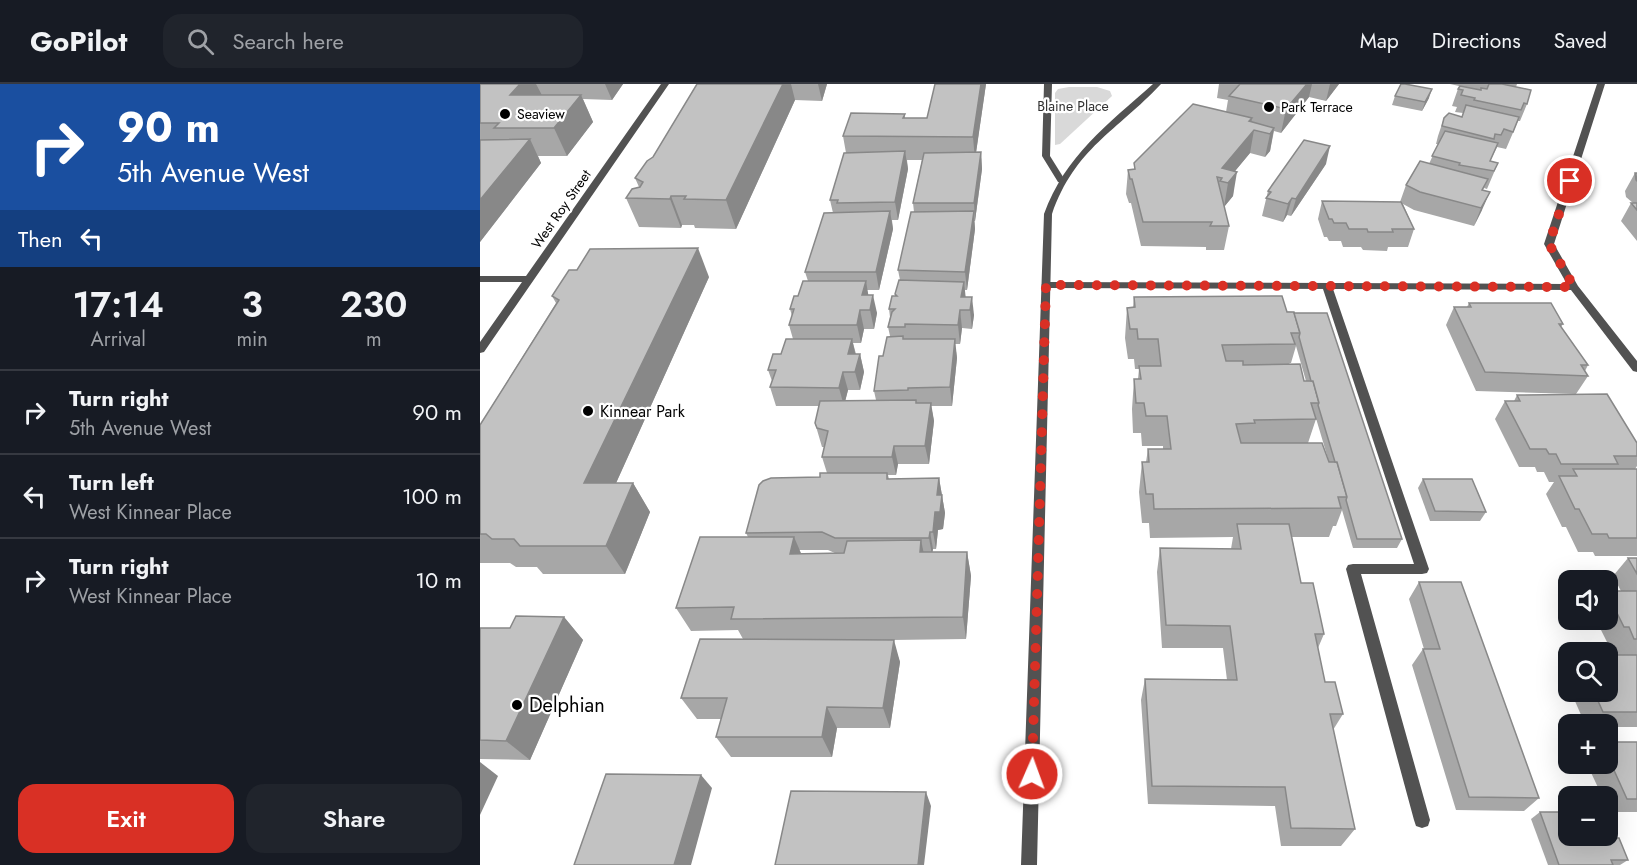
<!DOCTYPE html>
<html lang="en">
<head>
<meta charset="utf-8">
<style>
  :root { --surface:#171b24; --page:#20242c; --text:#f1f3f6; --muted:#9ea1a6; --line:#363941; --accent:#d93025 }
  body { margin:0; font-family:Jost,sans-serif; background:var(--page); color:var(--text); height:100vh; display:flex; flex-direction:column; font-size:22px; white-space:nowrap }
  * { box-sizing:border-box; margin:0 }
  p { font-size:20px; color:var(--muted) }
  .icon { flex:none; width:33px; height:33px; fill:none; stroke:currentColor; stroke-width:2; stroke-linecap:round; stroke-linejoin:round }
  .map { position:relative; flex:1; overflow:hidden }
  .drawer { display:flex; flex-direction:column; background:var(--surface); width:480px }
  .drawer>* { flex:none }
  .guide { background:#1a4fa0; color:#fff; overflow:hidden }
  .tools { position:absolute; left:1078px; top:486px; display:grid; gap:12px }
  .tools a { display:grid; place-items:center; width:60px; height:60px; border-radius:12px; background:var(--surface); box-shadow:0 6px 24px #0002; font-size:30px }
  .pin { position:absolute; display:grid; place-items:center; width:51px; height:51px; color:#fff; margin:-26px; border:3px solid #fff; border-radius:50%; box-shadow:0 2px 6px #0007 }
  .me { position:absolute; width:66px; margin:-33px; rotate:2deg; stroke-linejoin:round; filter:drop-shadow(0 0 4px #0008) }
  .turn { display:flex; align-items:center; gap:21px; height:126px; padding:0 18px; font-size:27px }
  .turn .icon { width:78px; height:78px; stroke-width:2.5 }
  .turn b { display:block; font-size:42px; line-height:51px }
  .then { display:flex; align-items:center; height:57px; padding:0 18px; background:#0003; gap:12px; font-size:22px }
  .eta { display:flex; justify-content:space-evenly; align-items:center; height:102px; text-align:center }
  .eta b { font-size:36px; font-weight:600; line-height:42px }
  .button { display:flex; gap:12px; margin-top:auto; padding:12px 18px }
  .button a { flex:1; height:69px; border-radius:18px; background:var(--accent); color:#fff; font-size:24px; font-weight:600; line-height:69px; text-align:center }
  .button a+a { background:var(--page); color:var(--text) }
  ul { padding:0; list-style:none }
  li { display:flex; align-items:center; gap:18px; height:84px; padding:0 18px; border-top:2px solid var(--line) }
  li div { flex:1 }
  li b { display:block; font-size:22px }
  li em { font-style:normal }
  header { display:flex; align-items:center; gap:36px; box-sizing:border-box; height:84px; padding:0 30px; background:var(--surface); border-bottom:2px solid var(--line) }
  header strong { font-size:28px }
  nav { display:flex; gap:33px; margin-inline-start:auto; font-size:21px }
  .search { width:420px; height:54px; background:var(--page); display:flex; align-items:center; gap:15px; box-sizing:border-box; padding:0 21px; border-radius:18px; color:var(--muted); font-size:22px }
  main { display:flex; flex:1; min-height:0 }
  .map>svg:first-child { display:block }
  .green { fill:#d9d9d9 }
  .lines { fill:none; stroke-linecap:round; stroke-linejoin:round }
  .service { fill:#525252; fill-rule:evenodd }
  .minor { fill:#525252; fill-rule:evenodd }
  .tertiary { fill:#525252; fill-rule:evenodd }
  .wall { fill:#a7a7a7; fill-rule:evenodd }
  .shaded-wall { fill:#888 }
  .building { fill:#c2c2c2; stroke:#888; stroke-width:1.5 }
  .route { stroke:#d93025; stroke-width:10; stroke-dasharray:0 18 }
  .poi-dot { fill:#000; stroke:#fff; stroke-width:2 }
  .labels { text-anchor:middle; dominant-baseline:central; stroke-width:4.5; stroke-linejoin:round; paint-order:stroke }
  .far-park-label { font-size:14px; fill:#303030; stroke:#fff }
  .far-poi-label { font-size:14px; fill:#000; stroke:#fff; text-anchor:start }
  .far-street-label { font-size:14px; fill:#000; stroke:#fff }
  .poi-label { font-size:16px; fill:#000; stroke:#fff; text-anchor:start }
  .near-poi-label { font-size:20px; fill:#000; stroke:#fff; text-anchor:start }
</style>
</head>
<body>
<header>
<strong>GoPilot</strong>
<div class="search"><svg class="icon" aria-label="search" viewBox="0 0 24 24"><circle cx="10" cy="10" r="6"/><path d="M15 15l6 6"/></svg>Search here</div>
<nav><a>Map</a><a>Directions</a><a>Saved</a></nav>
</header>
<main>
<section class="drawer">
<div class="guide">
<div class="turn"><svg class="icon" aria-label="right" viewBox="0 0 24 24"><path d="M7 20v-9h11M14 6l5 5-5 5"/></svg><div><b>90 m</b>5th Avenue West</div></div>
<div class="then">Then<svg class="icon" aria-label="left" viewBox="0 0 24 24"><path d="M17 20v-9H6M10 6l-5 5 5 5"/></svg></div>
</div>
<div class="eta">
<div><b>17:14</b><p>Arrival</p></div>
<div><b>3</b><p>min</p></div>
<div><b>230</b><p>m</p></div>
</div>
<ul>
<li><svg class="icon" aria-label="right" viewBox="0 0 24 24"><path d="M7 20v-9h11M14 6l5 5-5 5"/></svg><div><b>Turn right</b><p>5th Avenue West</p></div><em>90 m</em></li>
<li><svg class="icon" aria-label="left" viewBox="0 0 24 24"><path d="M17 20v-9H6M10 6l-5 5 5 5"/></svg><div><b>Turn left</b><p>West Kinnear Place</p></div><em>100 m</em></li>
<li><svg class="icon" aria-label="right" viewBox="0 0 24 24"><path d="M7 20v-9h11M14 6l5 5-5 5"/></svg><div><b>Turn right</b><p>West Kinnear Place</p></div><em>10 m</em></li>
</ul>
<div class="button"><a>Exit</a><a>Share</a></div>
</section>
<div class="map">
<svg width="1157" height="781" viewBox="0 0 1157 781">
  <rect width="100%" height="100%" fill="#fff"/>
  <polygon class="green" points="589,3 617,3 630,7 632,12 580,60 575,61 575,9 578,5"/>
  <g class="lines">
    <polygon class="service" points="847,199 852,202 949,485 947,489 942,490 881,490 950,736 948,742 942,744 936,742 934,736 866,485 868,481 873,480 934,480 842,202"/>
    <g class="minor">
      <polygon points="181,0 189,0 4,268 0,269 0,258 42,198 0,198 0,192 46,192"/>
      <polygon points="564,0 572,0 570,72 585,96 581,99 578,98 562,72"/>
      <polygon points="1117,0 1125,0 1074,160 1098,202 1157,277 1157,288 1153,287 1091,206 566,204 561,201 566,198 1087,200 1064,160"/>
    </g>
    <path class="tertiary" d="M673,0H681C637,47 595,64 572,130L557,781H541L564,130C585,72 628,40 673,0Z"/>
  </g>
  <g class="wall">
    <polygon points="0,0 143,0 132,16 103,15 113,38 87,72 58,72 61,79 0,158"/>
    <polygon points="217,0 347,0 342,17 315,16 256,145 215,144 214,141 202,141 201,144 159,143 146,114 159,103 155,94 173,73"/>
    <path d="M455,0H506L496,68H501L502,85L495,137H494L495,145L487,206H485V213L494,231L492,245L482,244L480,260H475L477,274L472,322H451L454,337L449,380H418L416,391H408L409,395L459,394L465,429L463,445L458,446L456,465H453L452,468H487L491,492L486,555L412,556L420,578L410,644H357L352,673H251L236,653L241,635H217L201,614L263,555L258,546L211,547L196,524L268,453L266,449L340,393L347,389L342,373L344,363H342L335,339L339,322H296L290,303L292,297L288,286L313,255L309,241L312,232L310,225L328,197L325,188L353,129L350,116L366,69L363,52L425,30V34H447ZM427,76H442L433,119L434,128L418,186L420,196L415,210L416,212L409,225L410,233L408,243L410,252L403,272L394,307L396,316L365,317L368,306H380L384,288L380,270H376L373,259H381L384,245H394L397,229L388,211L387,206H399L413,145L412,136H418L428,85ZM319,466H348L357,470H321Z"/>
    <polygon points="739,0 859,0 846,17 829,13 801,49 794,47 790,67 785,73 770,69 755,87 753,112 744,123 749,142 744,166 726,166 726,163 661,162 651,119 649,119 646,110 648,86 654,85 654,79 746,28 748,16 737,14"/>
    <polygon points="970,0 1037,0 1036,3 1047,20 1040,37 1038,37 1026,65 1017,63 1010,77 1018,79 1007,105 1004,104 1003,106 1002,126 994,142 934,126 923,120 934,145 928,163 908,163 907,167 883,166 881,163 863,163 861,157 849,157 847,153 844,153 838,135 842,117 920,118 926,101 949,80 958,60 956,60 958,52 964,34 982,33 983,29 975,28 977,23 972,22 979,2"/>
    <polygon points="915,12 949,14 942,27 912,21"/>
    <polygon points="846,80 811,132 807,131 803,138 782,132 788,107"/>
    <polygon points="1155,89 1157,89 1157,157 1141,137 1151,119 1153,119 1146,113 1145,107"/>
    <polygon points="229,193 136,399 153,399 170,428 145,490 63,490 57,483 36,483 30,479 0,479 0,341 76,219 72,212"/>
    <path d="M654,213L814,228L922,455L917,464H873L862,426L856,442H853L849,453H812L821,499L844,550L838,564L845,598L863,630L853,646L875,745L861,762H801L795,722L668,720L661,616L665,595L747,596L743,564H682L677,488L680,464L751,465L753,453L670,454L669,439H662L659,408L662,378H666L668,365H683V362H662L661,349H653L652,325L654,295H658L659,285H655L654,275H648L645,254L647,224L653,223ZM816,262L826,297H824L809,280L810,279H811ZM835,331L849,378L828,359L836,335Z"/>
    <polygon points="989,219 1083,240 1081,243 1108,281 1105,287 1108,292 1096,310 996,307 966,241 974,223 987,223"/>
    <polygon points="1037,311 1157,359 1157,382 1155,385 1157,385 1157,472 1115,472 1113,468 1098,468 1086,443 1082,443 1066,410 1074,398 1069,398 1064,388 1057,388 1055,383 1039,383 1015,335 1025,317 1034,317"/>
    <polygon points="943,395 1006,428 1000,437 950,437 938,404"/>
    <polygon points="1148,474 1157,474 1157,643 1128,643 1128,640 1105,640 1091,608 1128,608 1138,571 1133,560 1128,560 1116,536 1128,536 1128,507 1141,507 1133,492"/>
    <polygon points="939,498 1059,714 1044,727 976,726 932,581 943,565 944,565 929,515"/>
    <polygon points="84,533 103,556 50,676 0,675 0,544 30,544"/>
    <polygon points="1089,579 1089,604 1082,587"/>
    <polygon points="1128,658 1157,658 1157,728 1129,728 1128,712 1122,712 1107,680 1128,680"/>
    <polygon points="1060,728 1120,754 1148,776 1140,781 1068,781 1051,735"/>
  </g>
  <g class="shaded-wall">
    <polygon points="40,0 56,0 64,15 30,11"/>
    <polygon points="125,0 143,0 132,16"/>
    <polygon points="303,0 311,0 315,16 256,145 246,116"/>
    <polygon points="338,0 347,0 342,17"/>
    <polygon points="501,0 506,0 495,76 493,53"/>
    <polygon points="827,0 832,0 829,13 801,49 806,25"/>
    <polygon points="850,0 859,0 846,17"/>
    <polygon points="952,5 949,14 942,27 945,18"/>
    <polygon points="101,11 113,38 87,72 74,44"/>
    <polygon points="772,34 769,52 774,46 770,69 746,98 742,84 769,37"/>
    <polygon points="794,44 790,67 785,73 790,50"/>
    <polygon points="50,55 61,79 0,158 0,116"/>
    <polygon points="850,62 846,80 811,132 816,115"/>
    <polygon points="425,67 428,85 418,136 415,118"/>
    <polygon points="501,68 502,85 495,137 494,119"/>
    <polygon points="757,88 753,112 744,123 748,99"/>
    <polygon points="1010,108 1002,126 994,142 1001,124"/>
    <polygon points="191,112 202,141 201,144 190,115"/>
    <polygon points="812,114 807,131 803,138 808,120"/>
    <polygon points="410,127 413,145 399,206 396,188"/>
    <polygon points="494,127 495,145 487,206 485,188"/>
    <polygon points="218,164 229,193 123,428 104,399"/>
    <polygon points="386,197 389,215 382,211"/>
    <polygon points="484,198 486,216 481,213"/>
    <polygon points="393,211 397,229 394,245 390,226"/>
    <polygon points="492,213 494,231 492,245 490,226"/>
    <polygon points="380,226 384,245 381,259 377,241"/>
    <polygon points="480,226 482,244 480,260 478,241"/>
    <polygon points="372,255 376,273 368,270"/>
    <polygon points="475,255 477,274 472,322 470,303"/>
    <polygon points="380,270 384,288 380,306 375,288"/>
    <polygon points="363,288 368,306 364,322 359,304"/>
    <polygon points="451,319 454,337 449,380 445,362"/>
    <polygon points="414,362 418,380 416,391 412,373"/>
    <polygon points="459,394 465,429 463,445 458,446 456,465 453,448"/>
    <polygon points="153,399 170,428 145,490 126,462"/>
    <polygon points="450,448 453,465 452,471 449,454"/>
    <polygon points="314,453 324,476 310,470"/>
    <polygon points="441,456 446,480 440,468"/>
    <polygon points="487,468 491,492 486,555 483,533"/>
    <polygon points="84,533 103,556 50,676 26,657"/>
    <polygon points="414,556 420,578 410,644 403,624"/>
    <polygon points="347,623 357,644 352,673 342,653"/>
    <polygon points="0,678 18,692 0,731"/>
    <polygon points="221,691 232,704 211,781 194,781"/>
    <polygon points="446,708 451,722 444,781 438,781"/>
  </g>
  <g class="building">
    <polygon points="0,0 40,0 30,11 101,11 74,44 14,44 19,39 0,39"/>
    <polygon points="217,0 303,0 246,116 204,115 206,112 191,112 190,115 146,114 152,105 160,103 163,98 155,94 167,77 173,73"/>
    <polygon points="455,0 501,0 493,53 363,52 371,29 425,30 423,34 447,34"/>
    <polygon points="760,0 827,0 806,25 749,12"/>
    <polygon points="921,0 925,0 952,5 945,18 915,12"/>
    <polygon points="1009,0 1022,0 1051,6 1047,20 1044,19 1041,26 994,16 995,14 981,11 983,6 978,5 980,2 1001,6 1001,4 1007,5"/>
    <polygon points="713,20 772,34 769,37 794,44 790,50 774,46 742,84 757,88 748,99 740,97 742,94 737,93 749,142 730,142 732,138 663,138 652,95 650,95 648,86 655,85 654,79"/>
    <polygon points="986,21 1039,33 1033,48 1024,45 1021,51 1015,50 1014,55 962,42 964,34 969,29 982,33"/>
    <polygon points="965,47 1018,59 1010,77 1018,79 1014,87 979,81 980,79 952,72"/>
    <polygon points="50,55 0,116 0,56"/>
    <polygon points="824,56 850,62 816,115 812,114 808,120 786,114 791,108 788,107"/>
    <polygon points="425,67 415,118 357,119 358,116 350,116 364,69"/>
    <polygon points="501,68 494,119 433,119 444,69"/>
    <polygon points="940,77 1008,95 1002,106 1010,108 1001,124 940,108 926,101"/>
    <polygon points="1155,89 1157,89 1157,97 1156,96"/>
    <polygon points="842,117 921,118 934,145 912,145 913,148 888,148 887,145 869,145 866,139 854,139 852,135 849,135"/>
    <polygon points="1151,119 1157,119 1157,126"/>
    <polygon points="410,127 396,188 325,188 344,129"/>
    <polygon points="494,127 485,188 418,186 431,128"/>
    <polygon points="218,164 104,399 153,399 126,462 40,462 34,455 12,455 6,450 0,450 0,341 79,216 72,212 89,186 97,186 110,165"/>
    <polygon points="419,196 484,198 481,213 492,213 490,226 480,226 478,241 425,240 425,243 408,243 412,228 415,225 409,225 412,212 417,212 415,210"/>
    <polygon points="323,197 386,197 382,211 393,211 390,226 380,226 377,241 309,241 314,225 310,225 314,212 318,212"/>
    <polygon points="802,212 807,228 814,228 820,249 811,249 815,260 742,261 746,277 763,277 763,281 820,280 824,297 833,297 839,319 831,319 836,335 774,336 775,339 756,340 761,359 842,359 849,378 857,378 867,413 858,413 861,424 674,425 673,410 666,410 662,378 669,378 668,365 691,365 687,332 666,332 664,319 656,319 654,295 661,295 659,282 681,282 678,255 658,255 657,245 650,245 647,224 655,223 654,213"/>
    <polygon points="989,219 1071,219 1083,240 1079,240 1108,281 1101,281 1108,292 1005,288 974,223 991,223"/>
    <polygon points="814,229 847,229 922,455 877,455 866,416 867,413 857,378 855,378 838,321 839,319 833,297 831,297 819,253 820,249"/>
    <polygon points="423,252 423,255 475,255 470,303 428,304 428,306 394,307 399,272 403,272 407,253"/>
    <polygon points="306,255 372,255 368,270 380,270 375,288 363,288 359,304 290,303 296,286 288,286 293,270 301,270"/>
    <polygon points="1127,310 1157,359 1157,372 1134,372 1138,380 1081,380 1076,370 1069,370 1066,365 1050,365 1025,317 1040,317 1037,311"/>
    <polygon points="436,316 436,319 451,319 445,362 414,362 412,373 342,373 348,347 337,344 335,339 340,317"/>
    <polygon points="1093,385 1157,385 1157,454 1129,454 1127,450 1112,450 1099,425 1095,425 1079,392 1097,392"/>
    <polygon points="340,389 407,389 407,395 459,394 457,411 462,411 460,428 455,428 453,448 450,448 449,454 355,454 342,448 266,449 279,401 283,397 291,394 340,393"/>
    <polygon points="943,395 992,395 1006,428 955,427"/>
    <polygon points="757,440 809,440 821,499 833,499 844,550 835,550 845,598 855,598 863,630 850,630 875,745 811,744 805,703 672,702 665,595 757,596 750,542 686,541 680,464 761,465"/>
    <polygon points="220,453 314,453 310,470 364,469 367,457 441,456 440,468 487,468 483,533 251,535 254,523 196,524"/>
    <polygon points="1148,474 1157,474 1157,490"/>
    <polygon points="939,498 981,498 1059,714 989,713 943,565 960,565"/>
    <polygon points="1128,507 1157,507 1157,555 1154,555 1149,543 1144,543 1128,511"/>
    <polygon points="36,532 84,533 26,657 0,656 0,544 30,544"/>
    <polygon points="220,555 414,556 403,624 347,623 342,653 236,653 247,614 201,614"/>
    <polygon points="1128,571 1157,571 1157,628 1123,628 1114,608 1128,608"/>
    <polygon points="1128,658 1157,658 1157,715 1147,715 1128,673"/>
    <polygon points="126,690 221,691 194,781 94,781"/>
    <polygon points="311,707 446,708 438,781 295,781"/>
    <polygon points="1060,728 1089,728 1089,752 1119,752 1120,754 1139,754 1148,776 1131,776 1133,781 1079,781"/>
  </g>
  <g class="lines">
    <polyline class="route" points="552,690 566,201 1094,203 1069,160 1090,97"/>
  </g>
  <g class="poi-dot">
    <circle cx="789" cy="23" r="6"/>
    <circle cx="25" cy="30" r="6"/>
    <circle cx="108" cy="327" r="6"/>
    <circle cx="37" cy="621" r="6"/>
  </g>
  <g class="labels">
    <g class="far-park-label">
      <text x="593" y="22">Blaine Place</text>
    </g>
    <g class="far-poi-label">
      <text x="801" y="23">Park Terrace</text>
      <text x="37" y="30">Seaview</text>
    </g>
    <g class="far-street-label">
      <text transform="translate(81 125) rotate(-55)">West Roy Street</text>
    </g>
    <g class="poi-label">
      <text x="120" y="327">Kinnear Park</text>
    </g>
    <g class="near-poi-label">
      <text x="49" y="621">Delphian</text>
    </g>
  </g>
</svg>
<div class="tools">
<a><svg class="icon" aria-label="sound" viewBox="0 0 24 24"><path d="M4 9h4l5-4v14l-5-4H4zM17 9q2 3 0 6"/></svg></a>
<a><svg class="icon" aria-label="search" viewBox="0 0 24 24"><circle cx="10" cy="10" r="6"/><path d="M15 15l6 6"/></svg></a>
<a>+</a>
<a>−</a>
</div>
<div class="pin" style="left:1090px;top:97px;background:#d93025"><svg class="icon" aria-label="arrive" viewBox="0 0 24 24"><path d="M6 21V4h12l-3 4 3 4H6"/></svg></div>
<svg class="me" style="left:552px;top:690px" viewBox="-20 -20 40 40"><circle r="17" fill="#d93025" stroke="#fff" stroke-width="3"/><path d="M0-11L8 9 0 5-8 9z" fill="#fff"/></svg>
</div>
</main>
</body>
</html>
